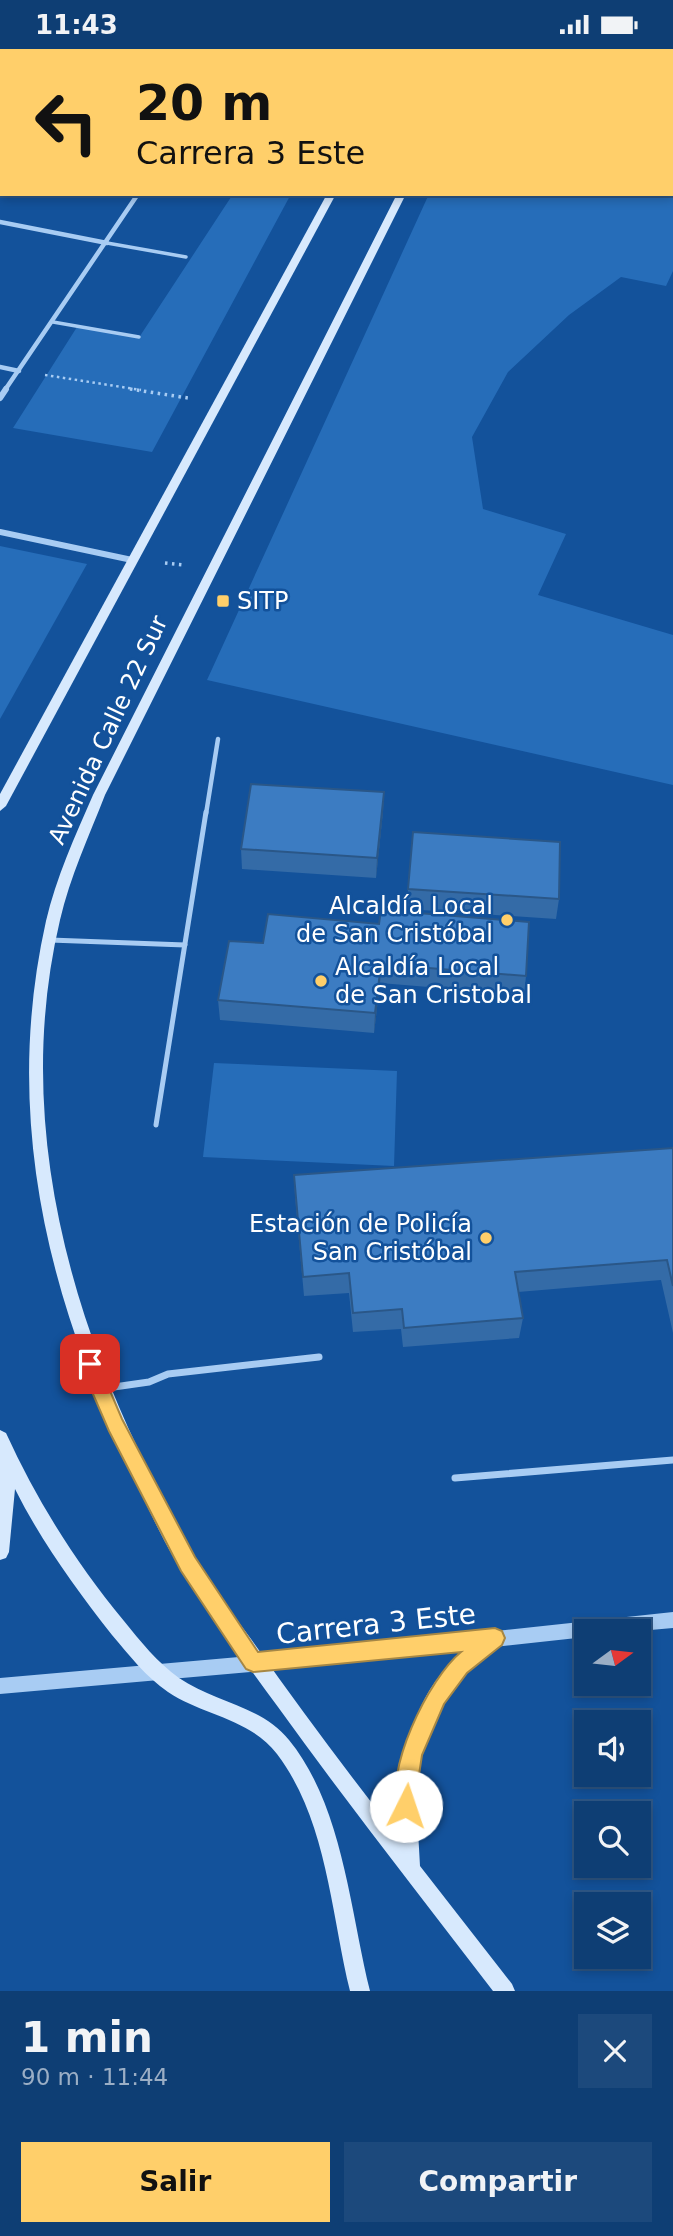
<!DOCTYPE html>
<html lang="es">
<head>
<meta charset="utf-8">
<style>
  :root { --surface:#0e3e74; --page:#1c497c; --text:#f1f3f6; --muted:#9baec5; --line:#2e5786; --accent:#ffcf6a }
  body { margin:0; font-family:"DejaVu Sans",sans-serif; background:var(--page); color:var(--text); height:100vh; display:flex; flex-direction:column; font-size:26px; white-space:nowrap }
  * { box-sizing:border-box; margin:0 }
  p { font-size:23px; color:var(--muted) }
  .icon { flex:none; width:38px; height:38px; fill:none; stroke:currentColor; stroke-width:2; stroke-linecap:round; stroke-linejoin:round }
  .map { position:relative; height:1942px; overflow:hidden }
  .drawer { display:flex; flex-direction:column; background:var(--surface); flex:1 }
  .drawer>* { flex:none }
  .hud { position:absolute; left:0px; top:0px; width:674px; height:147px; box-shadow:0 4px 10px #0003,0 0 0 2px var(--line); background:#ffcf6a; color:#111; overflow:hidden }
  .needle { width:46px; rotate:75deg }
  .fabs { position:absolute; left:574px; top:1570px; display:grid; gap:14px }
  .fabs a { display:grid; place-items:center; width:77px; height:77px; border-radius:0px; background:var(--surface); box-shadow:0 4px 10px #0003,0 0 0 2px var(--line); font-size:35px }
  .pin { position:absolute; display:grid; place-items:center; width:60px; height:60px; color:#fff; margin:-30px; border-radius:14px; box-shadow:0 4px 10px #0006 }
  .me { position:absolute; width:77px; margin:-38px; rotate:4deg; stroke-linejoin:round; filter:drop-shadow(0 0 5px #0008) }
  .turn { display:flex; align-items:center; gap:24px; height:147px; padding:0 21px; font-size:32px }
  .turn .icon { width:91px; height:91px; stroke-width:2.5 }
  .turn b { display:block; font-size:49px; line-height:60px }
  .round { display:grid; place-items:center; flex:none; width:74px; height:74px; border-radius:0px; background:var(--page) }
  .headline { display:flex; align-items:center; justify-content:space-between; height:119px; padding:0 21px }
  h1 { font-size:42px; font-weight:700; line-height:52px }
  .action { display:flex; gap:14px; margin-top:auto; padding:14px 21px }
  .action a { flex:1; height:80px; border-radius:0px; background:var(--accent); color:#111; font-size:28px; font-weight:700; line-height:80px; text-align:center }
  .action a+a { background:var(--page); color:var(--text) }
  .status { display:flex; justify-content:space-between; align-items:center; height:49px; padding:0 35px; background:var(--surface); direction:ltr }
  .status svg { height:19px; fill:currentColor }
  .map>svg:first-child { display:block }
  .green { fill:#266db9 }
  .lines { fill:none; stroke-linecap:round; stroke-linejoin:round }
  .path-far1 { stroke:#a8ccf3; stroke-width:2.5; stroke-dasharray:2.5 3.5; stroke-linecap:butt }
  .path { stroke:#a8ccf3; stroke-width:3.5; stroke-dasharray:2.5 4.5; stroke-linecap:butt }
  .service-far3 { stroke:#a8ccf3; stroke-width:3.5 }
  .service-far2 { stroke:#a8ccf3; stroke-width:4.5 }
  .service-far1 { stroke:#a8ccf3; stroke-width:5 }
  .service { stroke:#a8ccf3; stroke-width:7 }
  .minor-far1 { stroke:#a8ccf3; stroke-width:4.5 }
  .minor { stroke:#a8ccf3; stroke-width:6 }
  .tertiary { fill:#a8ccf3; fill-rule:evenodd }
  .secondary { fill:#d7e9fd; fill-rule:evenodd }
  .wall { fill:#346ba7 }
  .shaded-wall { fill:#2a5788 }
  .building { fill:#3c7cc2; stroke:#2a5788; stroke-width:2 }
  .route { fill:#ffcf6a; stroke:#a68745; stroke-width:2 }
  .poi-dot { fill:#ffcf6a; stroke:#13529b; stroke-width:2.5 }
  .labels { text-anchor:middle; dominant-baseline:central; stroke-width:5; stroke-linejoin:round; paint-order:stroke }
  .poi-label { font-size:24px; fill:#fff; stroke:#13529b; text-anchor:start }
  .street-label { font-size:24px; fill:#fff; stroke:#13529b }
  .near-street-label { font-size:28px; fill:#fff; stroke:#13529b }
</style>
</head>
<body>
<div class="status"><b>11:43</b><svg viewBox="0 0 49 12"><path d="M0 12V9h3v3zM5 12V6h3v6zM10 12V3h3v9zM15 12V0h3v12zM26 1h20v11H26zM47 4h2v5h-2z"/></svg></div>
<div class="map">
<svg width="673" height="1942" viewBox="0 0 673 1942">
  <rect width="100%" height="100%" fill="#13529b"/>
  <g class="green">
    <polygon points="673,34 673,222 666,237 621,228 569,266 508,323 472,388 483,460 566,485 538,546 673,586 673,736 207,631 429,145 672,145"/>
    <polygon points="233,145 291,145 152,403 13,379 77,278 140,287"/>
    <polygon points="0,497 87,515 0,670"/>
    <polygon points="214,1014 397,1022 394,1117 203,1108"/>
  </g>
  <g class="lines">
    <polyline class="path-far1" points="45,326 141,341"/>
    <g class="path">
      <polyline points="130,340 188,349"/>
      <polyline points="165,514 184,516"/>
    </g>
    <g class="service-far3">
      <polyline points="107,194 186,208"/>
      <polyline points="53,273 139,288"/>
    </g>
    <polyline class="service-far2" points="206,765 218,690"/>
    <g class="service-far1">
      <polyline points="50,891 185,896"/>
      <polyline points="156,1076 206,763"/>
    </g>
    <g class="service">
      <polyline points="107,1339 149,1333 168,1325 319,1308"/>
      <polyline points="455,1429 673,1411"/>
    </g>
    <g class="minor-far1">
      <polyline points="0,173 107,194"/>
      <polyline points="0,318 19,322"/>
      <polyline points="5,341 138,145"/>
    </g>
    <g class="minor">
      <polyline points="0,349 6,340"/>
      <polyline points="0,483 132,511"/>
    </g>
    <polygon class="tertiary" points="673,1563 673,1579 639,1582 586,1582 586,1588 340,1615 0,1645 0,1629 340,1599"/>
    <g class="secondary">
      <polygon points="405,0 413,0 404,2"/>
      <polygon points="471,0 479,0 470,2"/>
      <polygon points="327,145 336,145 6,757 0,762 0,745"/>
      <path d="M397,145H406L105,746C89,787 70,828 60,871C17,1053 60,1236 139,1402C154,1433 167,1466 185,1495C205,1528 228,1559 251,1590C299,1658 348,1724 399,1789C397,1719 409,1644 468,1598C477,1592 485,1584 495,1580L501,1583L504,1589L501,1595L467,1622L449,1644L435,1666L421,1710L417,1764L420,1817L512,1935L515,1942H493C421,1848 347,1754 278,1658C242,1609 206,1560 174,1509C155,1476 140,1441 124,1406C44,1236 4,1059 46,872C56,829 75,787 93,746Z"/>
      <path d="M0,1381L6,1384C37,1452 76,1514 124,1572C140,1592 158,1614 179,1629C214,1653 262,1657 289,1691C343,1757 350,1862 370,1942H350C331,1864 327,1771 277,1705C251,1670 202,1666 168,1643C146,1628 129,1606 112,1586C76,1540 41,1492 15,1440L9,1503L6,1509L0,1511Z"/>
    </g>
  </g>
  <g class="wall">
    <polygon points="384,743 383,763 376,829 242,820 241,800"/>
    <polygon points="408,840 559,850 556,870 407,860"/>
    <polygon points="379,875 526,927 524,946 380,934 374,984 220,971 218,951 263,894"/>
    <polygon points="673,1099 673,1284 661,1231 518,1243 523,1269 519,1289 403,1298 401,1280 353,1283 349,1244 304,1247 295,1147 294,1126"/>
  </g>
  <g class="shaded-wall">
    <polygon points="384,743 383,763 376,829 377,809"/>
    <polygon points="381,915 380,934 374,984 375,964"/>
  </g>
  <g class="building">
    <polygon points="251,735 384,743 377,809 241,800"/>
    <polygon points="413,783 560,793 559,850 408,840"/>
    <polygon points="381,861 529,873 526,927 381,915 375,964 218,951 229,892 263,894 268,865 379,875"/>
    <polygon points="673,1099 673,1237 667,1211 515,1223 523,1269 404,1279 402,1260 353,1264 349,1224 303,1228 294,1126"/>
  </g>
  <path class="route" d="M90,1307L96,1309L122,1370L195,1508L258,1603L495,1579L502,1582L505,1589L502,1596L467,1624L444,1655L422,1706L413,1765L406,1768L399,1765C382,1724 429,1629 461,1603L253,1623L246,1620L181,1522L109,1382L80,1315L83,1309Z"/>
  <g class="poi-dot">
    <rect x="216" y="545" width="14" height="14" rx="3.5"/>
    <circle cx="507" cy="871" r="7"/>
    <circle cx="321" cy="932" r="7"/>
    <circle cx="486" cy="1189" r="7"/>
  </g>
  <g class="labels">
    <g class="poi-label">
      <text x="237" y="552">SITP</text>
      <text x="493" y="857" text-anchor="end">Alcaldía Local<tspan x="493" dy="28">de San Cristóbal</tspan></text>
      <text x="335" y="918">Alcaldía Local<tspan x="335" dy="28">de San Cristobal</tspan></text>
      <text x="472" y="1175" text-anchor="end">Estación de Policía<tspan x="472" dy="28">San Cristóbal</tspan></text>
    </g>
    <g class="street-label">
      <text transform="translate(108 681) rotate(-65)">Avenida Calle 22 Sur</text>
    </g>
    <g class="near-street-label">
      <text transform="translate(376 1575) rotate(-6)">Carrera 3 Este</text>
    </g>
  </g>
</svg>
<div class="fabs">
<a><svg class="needle" viewBox="-14 -14 28 28"><path d="M0-13l5 13h-10z" fill="#e53935"/><path d="M0 13l5-13h-10z" fill="#9baec5"/></svg></a>
<a><svg class="icon" aria-label="sound" viewBox="0 0 24 24"><path d="M4 9h4l5-4v14l-5-4H4zM17 9q2 3 0 6"/></svg></a>
<a><svg class="icon" aria-label="search" viewBox="0 0 24 24"><circle cx="10" cy="10" r="6"/><path d="M15 15l6 6"/></svg></a>
<a><svg class="icon" aria-label="layers" viewBox="0 0 24 24"><path d="M12 4l9 5-9 5-9-5zM3 14l9 5 9-5"/></svg></a>
</div>
<div class="pin" style="left:90px;top:1315px;background:#d93025"><svg class="icon" aria-label="arrive" viewBox="0 0 24 24"><path d="M6 21V4h12l-3 4 3 4H6"/></svg></div>
<svg class="me" style="left:406px;top:1757px" viewBox="-20 -20 40 40"><circle r="19" fill="#fff"/><path d="M0-13L10 11 0 6-10 11z" fill="#ffcf6a"/></svg>
<div class="hud">
<div class="turn"><svg class="icon" aria-label="left" viewBox="0 0 24 24"><path d="M17 20v-9H6M10 6l-5 5 5 5"/></svg><div><b>20 m</b>Carrera 3 Este</div></div>
</div>
</div>
<section class="drawer">
<div class="headline"><div><h1>1 min</h1><p>90 m · 11:44</p></div><a class="round"><svg class="icon" aria-label="close" viewBox="0 0 24 24"><path d="M6 6l12 12M18 6L6 18"/></svg></a></div>
<div class="action"><a>Salir</a><a>Compartir</a></div>
</section>
</body>
</html>
